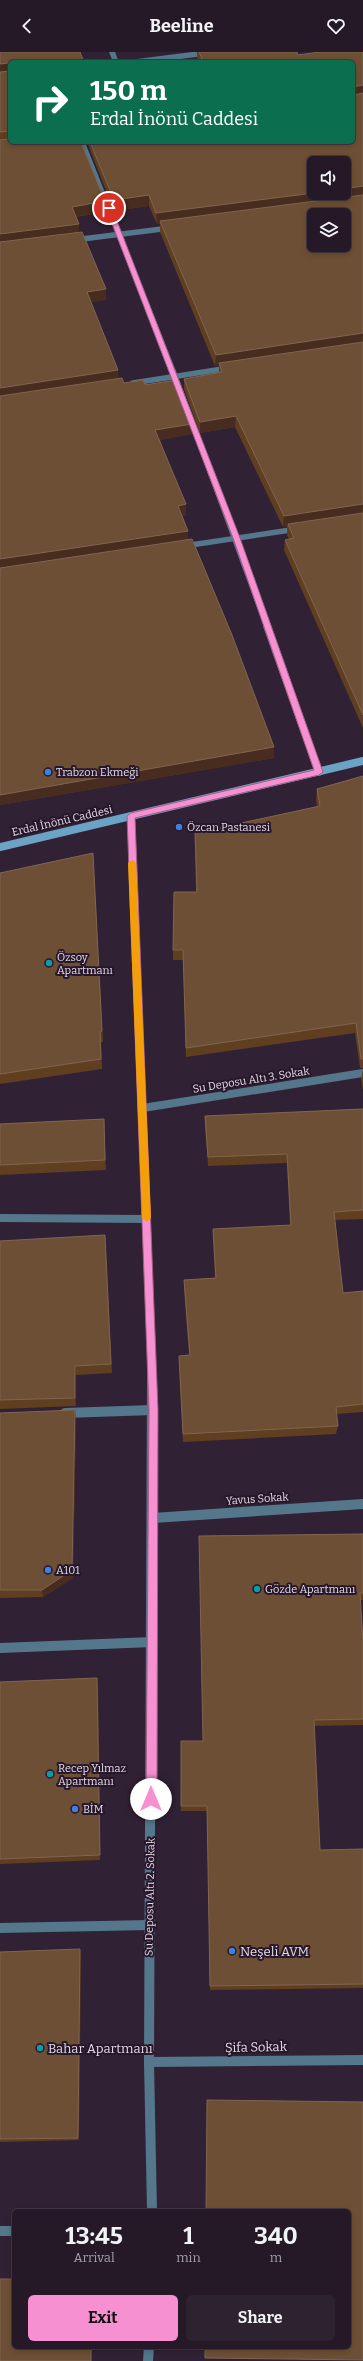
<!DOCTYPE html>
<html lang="en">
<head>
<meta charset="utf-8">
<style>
  :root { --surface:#251927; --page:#2d222f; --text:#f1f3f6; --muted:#a3a0a7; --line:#423844; --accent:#f690d0 }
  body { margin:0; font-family:Bitter,serif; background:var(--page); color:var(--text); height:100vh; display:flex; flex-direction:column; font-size:15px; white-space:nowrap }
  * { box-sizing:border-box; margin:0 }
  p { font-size:13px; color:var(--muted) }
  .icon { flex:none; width:22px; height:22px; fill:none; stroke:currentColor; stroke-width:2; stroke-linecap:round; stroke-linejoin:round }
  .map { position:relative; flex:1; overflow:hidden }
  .side { position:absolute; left:12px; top:2157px; width:339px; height:140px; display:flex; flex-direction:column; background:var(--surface); border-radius:6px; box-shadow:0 2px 6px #0003,0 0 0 1px var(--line) }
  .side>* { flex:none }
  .top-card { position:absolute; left:8px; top:8px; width:347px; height:84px; border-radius:6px; box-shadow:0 2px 6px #0003,0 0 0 1px var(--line); background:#0b6e4f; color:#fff; overflow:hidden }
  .fabs { position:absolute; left:307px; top:104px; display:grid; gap:8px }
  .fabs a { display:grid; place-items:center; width:44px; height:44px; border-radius:6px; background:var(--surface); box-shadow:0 2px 6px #0003,0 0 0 1px var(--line); font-size:20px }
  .pin { position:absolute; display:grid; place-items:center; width:34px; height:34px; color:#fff; margin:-17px; border:2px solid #fff; border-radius:50%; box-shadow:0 1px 4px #0007 }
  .me { position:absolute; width:44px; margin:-22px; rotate:0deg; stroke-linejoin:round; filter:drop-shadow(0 0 3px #0008) }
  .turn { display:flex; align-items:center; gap:14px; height:84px; padding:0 16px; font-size:18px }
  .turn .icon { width:52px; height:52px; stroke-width:2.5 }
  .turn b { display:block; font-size:28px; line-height:34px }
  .eta { display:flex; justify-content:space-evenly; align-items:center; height:68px; text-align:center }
  .eta b { font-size:24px; font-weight:700; line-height:28px }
  .button { display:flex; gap:8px; margin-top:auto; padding:8px 16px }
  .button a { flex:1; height:46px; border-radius:6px; background:var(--accent); color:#111; font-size:16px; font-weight:700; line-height:46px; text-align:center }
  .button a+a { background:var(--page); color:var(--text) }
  header { display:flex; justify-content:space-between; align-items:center; height:52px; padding:0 16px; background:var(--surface); font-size:18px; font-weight:700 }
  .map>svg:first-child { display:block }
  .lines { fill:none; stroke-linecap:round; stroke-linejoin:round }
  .minor-far2 { stroke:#54778c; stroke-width:5.5 }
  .minor-far1 { stroke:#54778c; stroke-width:8 }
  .minor { stroke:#54778c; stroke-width:10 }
  .secondary { stroke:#6ba3c5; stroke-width:8 }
  .wall { fill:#5f3f20 }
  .shaded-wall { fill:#472c1f }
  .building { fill:#6d4f35; stroke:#806551; fill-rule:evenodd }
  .route { fill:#f690d0; stroke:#a05e87 }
  .slow { fill:#f59e0b }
  .shop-dot { fill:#3f7fe0; stroke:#27172a; stroke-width:1.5 }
  .culture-dot { fill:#0f9aa8; stroke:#27172a; stroke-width:1.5 }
  .labels { text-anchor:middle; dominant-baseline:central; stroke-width:4; stroke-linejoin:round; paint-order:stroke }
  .poi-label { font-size:11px; fill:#e4d9e6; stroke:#27172a; text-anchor:start }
  .street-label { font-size:11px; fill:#e4d9e6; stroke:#27172a }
  .near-poi-label { font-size:13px; fill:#e4d9e6; stroke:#27172a; text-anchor:start }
  .near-street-label { font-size:13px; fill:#e4d9e6; stroke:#27172a }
</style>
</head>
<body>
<header><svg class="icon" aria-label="back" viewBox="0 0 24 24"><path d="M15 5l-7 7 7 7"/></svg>Beeline<svg class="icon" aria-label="heart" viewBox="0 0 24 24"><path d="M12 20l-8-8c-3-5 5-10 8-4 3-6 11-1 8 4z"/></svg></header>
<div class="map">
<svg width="363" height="2309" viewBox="0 0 363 2309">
  <rect width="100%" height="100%" fill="#312134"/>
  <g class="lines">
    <g class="minor-far2">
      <polyline points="112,0 116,10"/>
      <polyline points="135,10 214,0"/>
      <polyline points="82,90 175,324 267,575"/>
      <polyline points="74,188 170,176"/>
      <polyline points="133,331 229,316"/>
      <polyline points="184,494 297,477"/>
    </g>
    <g class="minor-far1">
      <polyline points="267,574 319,720"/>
      <polyline points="131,764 152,1326"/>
      <polyline points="143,1056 363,1021"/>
      <polyline points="0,1166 147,1167"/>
    </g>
    <g class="minor">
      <polyline points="152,1325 149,2010 152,2159"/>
      <polyline points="65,1361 153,1358"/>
      <polyline points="153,1466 363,1452"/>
      <polyline points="0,1596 153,1590"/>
      <polyline points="0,1876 150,1873"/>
      <polyline points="149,2010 363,2008"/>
      <polyline points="0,2179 14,2179"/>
      <polyline points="148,2309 149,2295"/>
    </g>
    <polyline class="secondary" points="0,795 363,709"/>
  </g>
  <g class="wall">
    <polygon points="0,0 10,10 10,90 105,149 105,160 76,165 79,180 106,248 91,250 119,327 124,331 145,333 192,372 192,382 160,388 186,463 182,464 188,479 188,487 274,706 0,753"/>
    <polygon points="197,0 297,0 298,3 363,0 363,676 284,498 285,488 289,487 287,483 287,474 283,475 235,375 200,381 184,337 184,327 219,321 219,314 215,314 160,180 160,172 157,172 149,154 114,159 87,90 353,90 197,8"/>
    <polygon points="363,724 363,1016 360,1016 355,981 186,1005 183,908 173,908 174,840 196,840 195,781 317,755 316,747 317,737"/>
    <polygon points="93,801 103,990 101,990 102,1017 0,1032 0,821"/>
    <polygon points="363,1017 363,1038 361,1027"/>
    <polygon points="363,1057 363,1167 335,1168 343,1241 363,1239 363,1360 336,1362 338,1374 336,1382 183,1390 179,1304 189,1303 184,1236 184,1228 215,1226 213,1186 213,1177 290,1173 287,1111 208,1114 205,1073 205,1064"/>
    <polygon points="104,1067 106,1118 0,1123 0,1072"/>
    <polygon points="105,1183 112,1321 76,1323 76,1354 0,1357 0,1189"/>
    <polygon points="0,1361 76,1367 73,1526 43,1545 0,1546"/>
    <polygon points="363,1482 363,1548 360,1548 363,1590 363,1673 314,1674 320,1798 363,1797 363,1936 210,1938 207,1759 181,1759 181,1689 203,1689"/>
    <polygon points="0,1630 98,1632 100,1808 0,1812"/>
    <polygon points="0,1900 81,1902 79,2088 0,2090"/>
  </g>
  <g class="shaded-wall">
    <polygon points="9,11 10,22 0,23 0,12"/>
    <polygon points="363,33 363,44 353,45 353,35"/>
    <polygon points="363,134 362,145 160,169 160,172 157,172 156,161 314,141 344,141 344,137"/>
    <polygon points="149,143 149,154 114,159 114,148"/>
    <polygon points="105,149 105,160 72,165 72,155"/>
    <polygon points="79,172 79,182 0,193 0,182"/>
    <polygon points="106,237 106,248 88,251 87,240"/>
    <polygon points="363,281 362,292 219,311 219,314 215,314 216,303"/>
    <polygon points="118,318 119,329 0,347 0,336"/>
    <polygon points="236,364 235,375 200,381 200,370"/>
    <polygon points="192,372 192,382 156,389 155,378"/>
    <polygon points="186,452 186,463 178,464 178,454"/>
    <polygon points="363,452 362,463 288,472 287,474 283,475 284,464"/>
    <polygon points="188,479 188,489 0,518 0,507"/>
    <polygon points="274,695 274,706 0,753 0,743"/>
    <polygon points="75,1314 76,1323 76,1354 75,1346"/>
    <polygon points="75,1358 76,1367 73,1526 43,1545 42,1538"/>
    <polygon points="97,1626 98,1632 100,1808 100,1803"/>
    <polygon points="80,1897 81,1902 79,2088 78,2086"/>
    <rect x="91" y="2295" width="1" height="14"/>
  </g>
  <g class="building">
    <polygon points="0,0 80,0 84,10 10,10 10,12 9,11 0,12"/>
    <polygon points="199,0 297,0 298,3 320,0 363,0 363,33 353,35 353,10 179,10 202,7"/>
    <polygon points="10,19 10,79 0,80 0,20"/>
    <polygon points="363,41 363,134 344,137 344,111 314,111 314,141 156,161 149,143 114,148 90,90 353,90 353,42 354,43"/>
    <polygon points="10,87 10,90 81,90 105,149 72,155 79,172 0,182 0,88"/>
    <path d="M363,143V281L216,303L160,169ZM314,163H344V193H314Z"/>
    <polygon points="82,180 106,237 87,240 118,318 0,336 0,190"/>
    <polygon points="363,290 363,452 284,464 236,364 200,370 184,327 222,320 219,311"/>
    <polygon points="122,326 124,331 143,328 145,333 176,328 192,372 155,378 186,452 178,454 188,479 0,507 0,344"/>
    <polygon points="363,461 363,663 285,488 294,486 288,472"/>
    <polygon points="192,487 232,583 274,695 0,743 0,516"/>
    <polygon points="363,724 363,1007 361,1007 356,971 186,996 183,898 173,898 174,840 197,840 195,781 320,754 317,737"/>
    <polygon points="93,801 102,979 100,980 101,1007 0,1022 0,821"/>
    <polygon points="363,1057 363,1158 334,1160 343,1241 363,1239 363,1352 336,1355 338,1374 183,1382 179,1304 190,1303 184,1228 216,1226 213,1177 291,1173 287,1102 208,1105 205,1064"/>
    <polygon points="104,1067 105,1108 0,1113 0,1072"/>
    <polygon points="105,1183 111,1312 75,1314 75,1346 0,1348 0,1189"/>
    <polygon points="75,1358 72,1518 42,1538 0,1538 0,1361"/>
    <polygon points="363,1482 363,1541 360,1541 363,1590 363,1667 314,1668 320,1798 363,1797 363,1932 210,1934 207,1754 181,1754 181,1689 203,1689 199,1484"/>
    <polygon points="97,1626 100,1803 0,1807 0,1630"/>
    <polygon points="80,1897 78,2086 0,2087 0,1900"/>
    <polygon points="207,2048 363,2050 363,2308 205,2306 205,2295 349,2295 349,2159 206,2159"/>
    <polygon points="0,2227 14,2227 14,2295 91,2295 91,2309 0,2309"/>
  </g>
  <polygon class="route" points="109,154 112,156 240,486 323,720 319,723 135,766 158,1358 157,1747 151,1753 146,1747 149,1358 127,764 131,761 314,718 233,486 106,156"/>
  <polygon class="slow" points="132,808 136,811 151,1166 147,1170 142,1166 128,811"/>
  <g class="shop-dot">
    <circle cx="48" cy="720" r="4"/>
    <circle cx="179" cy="775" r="4"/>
    <circle cx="48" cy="1518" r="4"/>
    <circle cx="75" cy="1757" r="4"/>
    <circle cx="232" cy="1899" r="4"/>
  </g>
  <g class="culture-dot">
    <circle cx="49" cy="911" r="4"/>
    <circle cx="257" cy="1537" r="4"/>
    <circle cx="50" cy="1722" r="4"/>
    <circle cx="40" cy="1996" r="4"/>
  </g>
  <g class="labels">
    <g class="poi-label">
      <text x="56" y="720">Trabzon Ekmeği</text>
      <text x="187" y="775">Özcan Pastanesi</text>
      <text x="57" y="905">Özsoy<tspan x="57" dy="13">Apartmanı</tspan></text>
      <text x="56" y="1518">A101</text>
      <text x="265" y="1537">Gözde Apartmanı</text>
      <text x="58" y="1716">Recep Yılmaz<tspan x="58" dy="13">Apartmanı</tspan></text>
      <text x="83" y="1757">BİM</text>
    </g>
    <g class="street-label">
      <text transform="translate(62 769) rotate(-13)">Erdal İnönü Caddesi</text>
      <text transform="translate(251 1028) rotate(-9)">Su Deposu Altı 3. Sokak</text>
      <text transform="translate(257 1447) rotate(-4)">Yavus Sokak</text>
      <text transform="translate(150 1845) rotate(-89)">Su Deposu Altı 2. Sokak</text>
    </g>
    <g class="near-poi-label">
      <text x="240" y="1899">Neşeli AVM</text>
      <text x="48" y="1996">Bahar Apartmanı</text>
    </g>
    <g class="near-street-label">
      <text transform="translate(256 1995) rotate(-1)">Şifa Sokak</text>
    </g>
  </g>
</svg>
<div class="fabs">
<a><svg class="icon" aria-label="sound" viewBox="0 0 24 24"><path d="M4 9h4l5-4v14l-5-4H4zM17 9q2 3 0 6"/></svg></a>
<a><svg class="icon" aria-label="layers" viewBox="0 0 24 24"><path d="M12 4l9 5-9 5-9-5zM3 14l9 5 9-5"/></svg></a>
</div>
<div class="pin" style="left:109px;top:156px;background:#d93025"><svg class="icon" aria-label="arrive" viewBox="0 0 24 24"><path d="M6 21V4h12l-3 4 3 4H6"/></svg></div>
<svg class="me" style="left:151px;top:1747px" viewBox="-20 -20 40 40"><circle r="19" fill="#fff"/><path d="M0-13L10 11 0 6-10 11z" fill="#f690d0"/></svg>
<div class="top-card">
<div class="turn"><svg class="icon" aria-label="right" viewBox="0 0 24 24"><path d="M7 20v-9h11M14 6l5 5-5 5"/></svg><div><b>150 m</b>Erdal İnönü Caddesi</div></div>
</div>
<section class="side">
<div class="eta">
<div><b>13:45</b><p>Arrival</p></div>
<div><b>1</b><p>min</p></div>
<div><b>340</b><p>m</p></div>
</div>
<div class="button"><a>Exit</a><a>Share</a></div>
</section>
</div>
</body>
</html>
